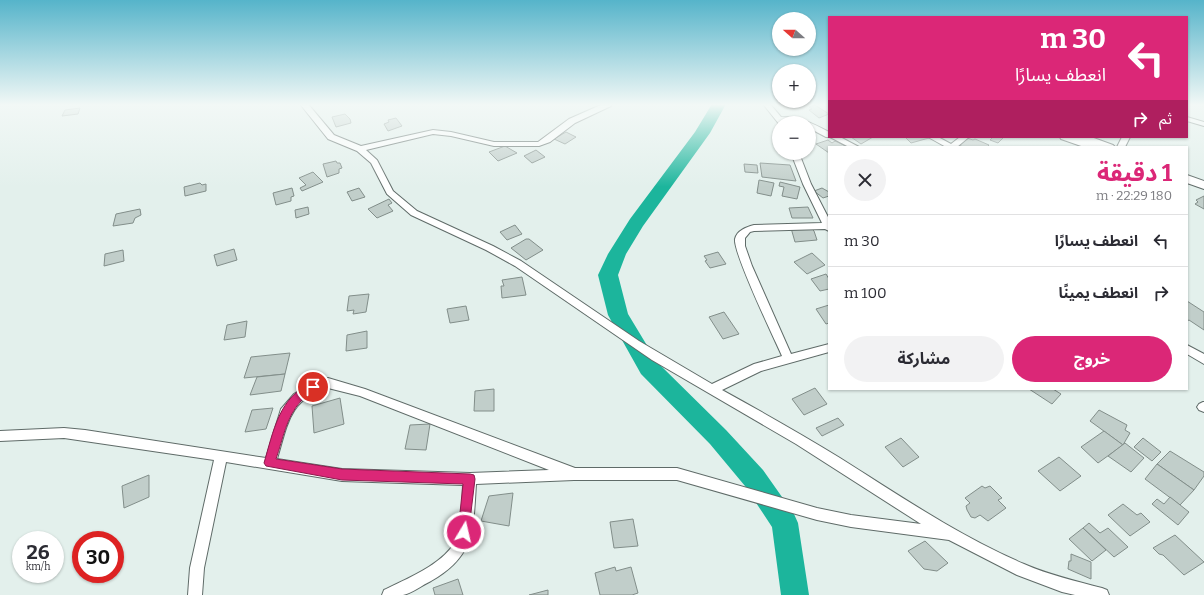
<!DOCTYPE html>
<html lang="ar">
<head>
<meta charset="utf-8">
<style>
  :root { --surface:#fff; --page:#f2f2f3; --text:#2b2b33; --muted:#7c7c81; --line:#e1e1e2; --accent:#db2777 }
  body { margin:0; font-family:Bitter,"Noto Sans Arabic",serif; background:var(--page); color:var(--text); direction:rtl; height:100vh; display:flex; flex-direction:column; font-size:15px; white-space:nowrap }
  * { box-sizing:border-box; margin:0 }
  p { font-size:13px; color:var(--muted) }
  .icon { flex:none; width:22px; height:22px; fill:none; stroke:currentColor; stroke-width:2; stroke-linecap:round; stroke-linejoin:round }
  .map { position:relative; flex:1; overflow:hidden; direction:ltr }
  .details { position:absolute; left:828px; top:146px; width:360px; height:244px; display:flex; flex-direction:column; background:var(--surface); border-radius:0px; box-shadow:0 1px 3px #0004; direction:rtl }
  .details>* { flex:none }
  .banner { position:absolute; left:828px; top:16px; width:360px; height:122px; border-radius:0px; box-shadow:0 1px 3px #0004; direction:rtl; background:#db2777; color:#fff; overflow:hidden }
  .needle { width:26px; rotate:291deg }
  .tools { position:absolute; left:772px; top:12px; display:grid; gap:8px }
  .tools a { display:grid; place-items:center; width:44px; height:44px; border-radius:50%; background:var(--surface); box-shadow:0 1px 3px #0004; font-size:20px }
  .speed { position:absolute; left:12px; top:531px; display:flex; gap:8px; font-size:20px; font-weight:700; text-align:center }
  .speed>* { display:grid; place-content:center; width:52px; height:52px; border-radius:50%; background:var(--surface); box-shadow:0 1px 3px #0004; line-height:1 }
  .speed small { font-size:10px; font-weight:400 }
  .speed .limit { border:6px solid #d22; background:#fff; color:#111 }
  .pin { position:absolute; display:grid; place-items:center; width:34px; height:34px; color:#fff; margin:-17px; border:2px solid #fff; border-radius:50%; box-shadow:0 1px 4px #0007 }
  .me { position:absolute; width:44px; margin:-22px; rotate:9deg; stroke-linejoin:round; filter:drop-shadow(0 0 3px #0008) }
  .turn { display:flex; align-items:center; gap:14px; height:84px; padding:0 16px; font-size:18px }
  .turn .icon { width:52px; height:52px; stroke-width:2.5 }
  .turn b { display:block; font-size:28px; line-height:34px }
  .then { display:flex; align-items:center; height:38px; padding:0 16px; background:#0003; gap:8px; font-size:15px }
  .round { display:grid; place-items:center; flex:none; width:42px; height:42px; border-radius:21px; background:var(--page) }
  .headline { display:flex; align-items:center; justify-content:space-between; height:68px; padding:0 16px }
  h1 { font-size:24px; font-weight:700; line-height:30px; color:var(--accent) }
  .primary-button { display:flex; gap:8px; margin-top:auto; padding:8px 16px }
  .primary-button a { flex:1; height:46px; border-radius:24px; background:var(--accent); color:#fff; font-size:16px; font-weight:700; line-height:46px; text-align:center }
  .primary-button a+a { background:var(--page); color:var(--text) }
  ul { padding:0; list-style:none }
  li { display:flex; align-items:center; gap:12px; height:52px; padding:0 16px; border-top:1px solid var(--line) }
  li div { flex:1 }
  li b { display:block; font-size:15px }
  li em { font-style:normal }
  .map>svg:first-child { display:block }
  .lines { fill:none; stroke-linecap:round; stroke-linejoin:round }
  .river { fill:#1cb59c; fill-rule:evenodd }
  .building { fill:#c1ceca; stroke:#828e8a }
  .street-casing { stroke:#5f6b68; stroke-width:2 }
  .secondary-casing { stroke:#5f6b68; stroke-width:2 }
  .street { fill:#fff; fill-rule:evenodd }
  .secondary { fill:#fff; fill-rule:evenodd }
  .route { fill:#db2777; stroke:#8e194d }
</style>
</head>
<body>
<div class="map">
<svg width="1204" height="595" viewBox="0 0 1204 595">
  <rect width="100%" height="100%" fill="#e3f0ec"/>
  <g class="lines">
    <polygon class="river" points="712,104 726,104 710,133 643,226 626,254 618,275 628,314 657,362 726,430 763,470 794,514 798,523 809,595 781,595 772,527 745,486 710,444 641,374 608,315 598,275 608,254 630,219 695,132"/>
  </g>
  <g class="building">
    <polygon points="815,105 829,114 819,118 809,110 812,109 809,107"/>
    <polygon points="80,108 78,114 62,116 65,110"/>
    <polygon points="345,114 350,119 351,123 336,127 332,117"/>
    <polygon points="396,118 402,126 388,131 384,124 389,122 388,120"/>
    <polygon points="566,132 576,137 565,144 554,139"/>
    <polygon points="851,137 873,137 861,144"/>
    <polygon points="905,137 928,137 929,138 911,143"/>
    <polygon points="993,137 1004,137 998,143 990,140"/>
    <polygon points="967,138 973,140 975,139 989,145 987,147 963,147 959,145"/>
    <polygon points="828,140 832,143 835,141 848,147 829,147 829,153 816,144"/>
    <polygon points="505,146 517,153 498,161 489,152"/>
    <polygon points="536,150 545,157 532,163 524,156"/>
    <polygon points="336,161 337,163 340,163 342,168 339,169 339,173 327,177 323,164"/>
    <polygon points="760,163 790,165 796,181 762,177"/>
    <polygon points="744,164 757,165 758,173 745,172"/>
    <polygon points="313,172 323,182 302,191 300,188 306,185 299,178"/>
    <polygon points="759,180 774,183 771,196 757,193"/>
    <polygon points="780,182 800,187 797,199 782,196 784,187 779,186"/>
    <polygon points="200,183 202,185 206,184 206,191 185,196 184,187"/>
    <polygon points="292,188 294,196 291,197 291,201 276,205 273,193"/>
    <polygon points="359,188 365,197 352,201 347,192"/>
    <polygon points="822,188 829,192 829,196 823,198 814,191"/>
    <polygon points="1204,196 1204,209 1195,204 1198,202 1196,200"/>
    <polygon points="389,199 392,203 388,205 393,211 377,218 368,209"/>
    <polygon points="308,207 309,214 296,218 295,210"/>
    <polygon points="808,207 813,218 792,218 789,208"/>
    <polygon points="140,209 141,215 135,218 133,223 113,226 116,214"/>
    <polygon points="515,225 522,234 507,240 500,232"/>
    <polygon points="791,228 812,229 814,231 817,240 795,242"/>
    <polygon points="526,239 529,239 543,250 526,260 511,248"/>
    <polygon points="234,249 237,260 217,266 214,255"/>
    <polygon points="123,250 124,261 104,266 105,254"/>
    <polygon points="718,252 726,264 710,268 705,261 707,260 704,256"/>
    <polygon points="812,253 825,265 807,274 794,262"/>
    <polygon points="826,274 829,279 829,289 820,291 811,279"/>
    <polygon points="522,277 526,295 502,298 501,286 504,286 502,280"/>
    <polygon points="369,294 366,312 353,314 354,310 347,311 349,296"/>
    <polygon points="1187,301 1204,312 1204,330 1189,320 1187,321"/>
    <polygon points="829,305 829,323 826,324 816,309"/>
    <polygon points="466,306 469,320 450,323 447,309"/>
    <polygon points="724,312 739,334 723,339 709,317"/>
    <polygon points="247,321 245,337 224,340 227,325"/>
    <polygon points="367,331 367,348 346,351 347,335"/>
    <polygon points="290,353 285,374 244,378 251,357"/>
    <polygon points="285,374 281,391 250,395 257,377"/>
    <polygon points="815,388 827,404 804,415 792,399"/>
    <polygon points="494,389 494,411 474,411 475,391"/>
    <polygon points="1029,389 1053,389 1061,394 1052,404"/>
    <polygon points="340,398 344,424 314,433 312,406"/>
    <polygon points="273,408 266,429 245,432 252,410"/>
    <polygon points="1099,410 1127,425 1125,430 1130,433 1123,445 1090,421"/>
    <polygon points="838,418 844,425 822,436 816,428"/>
    <polygon points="430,424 426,450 405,449 410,425"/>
    <polygon points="1104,431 1123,445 1098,463 1081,447"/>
    <polygon points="901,438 919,457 903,467 885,447"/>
    <polygon points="1143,438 1161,452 1152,461 1134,447"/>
    <polygon points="1125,443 1144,458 1131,472 1108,456"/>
    <polygon points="1170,451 1204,472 1204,476 1194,490 1157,464"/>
    <polygon points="1059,457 1081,476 1060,491 1038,471"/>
    <polygon points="1157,464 1194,490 1180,505 1145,479"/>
    <polygon points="149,475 149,497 124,508 122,486"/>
    <polygon points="982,486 985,488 990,486 1002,498 998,500 1006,508 988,521 980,515 975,518 971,517 967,510 966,506 970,503 965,498"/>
    <polygon points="513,493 509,526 481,521 489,496"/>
    <polygon points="1170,497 1189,512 1178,525 1152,504 1157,499 1164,504"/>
    <polygon points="1123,504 1137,515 1141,513 1150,522 1130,536 1108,515"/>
    <polygon points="633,519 638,546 614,548 610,522"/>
    <polygon points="1089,523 1100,533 1108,528 1128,547 1114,557 1083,528"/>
    <polygon points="1083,528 1106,550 1092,561 1069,539"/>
    <polygon points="1175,535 1204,562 1184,575 1163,555 1159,554 1153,548"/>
    <polygon points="925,541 948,563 937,571 924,569 908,551"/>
    <polygon points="1071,554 1091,562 1091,579 1068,569 1069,561 1071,561"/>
    <polygon points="615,567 616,571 631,567 638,593 632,595 600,595 595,573"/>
    <polygon points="458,579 463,595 435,595 433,588"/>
    <polygon points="548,590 548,595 529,595"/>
  </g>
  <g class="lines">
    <g class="street-casing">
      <g id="street">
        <path d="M300,104H308L334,135L361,146L433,130L451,132L494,142H538L569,119L603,104H611V106L575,123L550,142L539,146H494L451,136L433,134L366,150L377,160L393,191L417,211L493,246L521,261L639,341L712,384L754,364L782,356C774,338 733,253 735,239C737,230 747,227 754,225L822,223L803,184L791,153H799L811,184L829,219V231L825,229L754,231L750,232L745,238V246L752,266L791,354L829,344V352L761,371L722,390C762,412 801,434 840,458C900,496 959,536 1024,564C1049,575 1075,581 1102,588L1107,590L1109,595H1075L1062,592L1017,575L949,540L851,527L817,520L677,480H574L476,484C473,530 475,556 431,581C422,585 413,593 403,595C397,595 389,595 382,595L384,590C406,579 442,565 455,542C464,526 462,503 463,485L342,481L226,462L204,568L202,595H188L190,568L214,460L64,438L0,441V431L64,428L85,430L266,458L281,409L294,394L309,384L328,378L365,389L575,468H677L817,508L851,515L921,524L796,444L652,360L515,266L486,250L411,215L387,194L371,163L357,151L328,139ZM328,388L360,396L549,470L470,473L342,469L277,459C287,426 289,398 328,388Z"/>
        <path d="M763,104H770L781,117C800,117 812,123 829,132V137H840L859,147H849L830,137H826L809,128V123L785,121L786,123H779V124Z"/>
        <polygon points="1187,117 1204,122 1204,126 1187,121"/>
        <polygon points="928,137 938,137 951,144 960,137 969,137 957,147 946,147"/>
        <polygon points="1122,137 1130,137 1125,147 1117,147"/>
        <polygon points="1187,345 1204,354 1204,364 1187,354"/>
        <polygon points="1203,402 1204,402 1204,412 1199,410 1197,407 1199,404"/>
      </g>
    </g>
    <g class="secondary-casing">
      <g id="secondary">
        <polygon points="1060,137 1091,137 1113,145 1115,147 1094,146 1093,147 1084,147 1061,139"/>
        <polygon points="1187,175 1204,181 1204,189 1187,183"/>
      </g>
    </g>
    <use href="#street" class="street"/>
    <use href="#secondary" class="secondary"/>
  </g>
  <linearGradient id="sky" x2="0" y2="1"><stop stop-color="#56b4ca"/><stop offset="0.56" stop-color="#f2f8f6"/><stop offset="1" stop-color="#f2f8f6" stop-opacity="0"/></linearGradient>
  <rect width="1204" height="187" fill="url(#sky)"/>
  <path class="route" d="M313,383L316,384L318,387C314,394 306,396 301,401C286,417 283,439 276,459L342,469L470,474L474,475L475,479L468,537L464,538L459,537L458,532L463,484L342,480L266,466L264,463C273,433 279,395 313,383Z"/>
</svg>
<div class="tools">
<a><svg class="needle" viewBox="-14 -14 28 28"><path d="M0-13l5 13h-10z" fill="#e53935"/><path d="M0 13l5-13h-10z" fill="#7c7c81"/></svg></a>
<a>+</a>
<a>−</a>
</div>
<div class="speed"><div>26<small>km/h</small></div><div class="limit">30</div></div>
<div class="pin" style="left:313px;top:387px;background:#d93025"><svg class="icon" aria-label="arrive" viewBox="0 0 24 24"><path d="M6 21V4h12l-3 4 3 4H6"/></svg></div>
<svg class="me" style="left:464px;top:532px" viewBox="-20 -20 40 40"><circle r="17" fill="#db2777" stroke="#fff" stroke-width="3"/><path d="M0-11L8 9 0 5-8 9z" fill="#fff"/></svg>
<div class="banner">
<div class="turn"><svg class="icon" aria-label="left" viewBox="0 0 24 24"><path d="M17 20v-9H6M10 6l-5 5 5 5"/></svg><div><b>30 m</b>انعطف يسارًا</div></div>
<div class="then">ثم<svg class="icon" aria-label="right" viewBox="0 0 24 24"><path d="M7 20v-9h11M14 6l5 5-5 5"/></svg></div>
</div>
<section class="details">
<div class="headline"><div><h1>1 دقيقة</h1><p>180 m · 22:29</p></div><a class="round"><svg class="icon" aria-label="close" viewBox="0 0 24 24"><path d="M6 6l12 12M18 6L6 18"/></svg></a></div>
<ul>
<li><svg class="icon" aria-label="left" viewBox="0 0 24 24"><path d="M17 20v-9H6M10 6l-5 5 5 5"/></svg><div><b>انعطف يسارًا</b></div><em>30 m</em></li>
<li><svg class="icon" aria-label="right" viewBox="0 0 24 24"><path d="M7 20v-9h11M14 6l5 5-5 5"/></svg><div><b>انعطف يمينًا</b></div><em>100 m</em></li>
</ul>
<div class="primary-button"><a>خروج</a><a>مشاركة</a></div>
</section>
</div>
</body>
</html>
